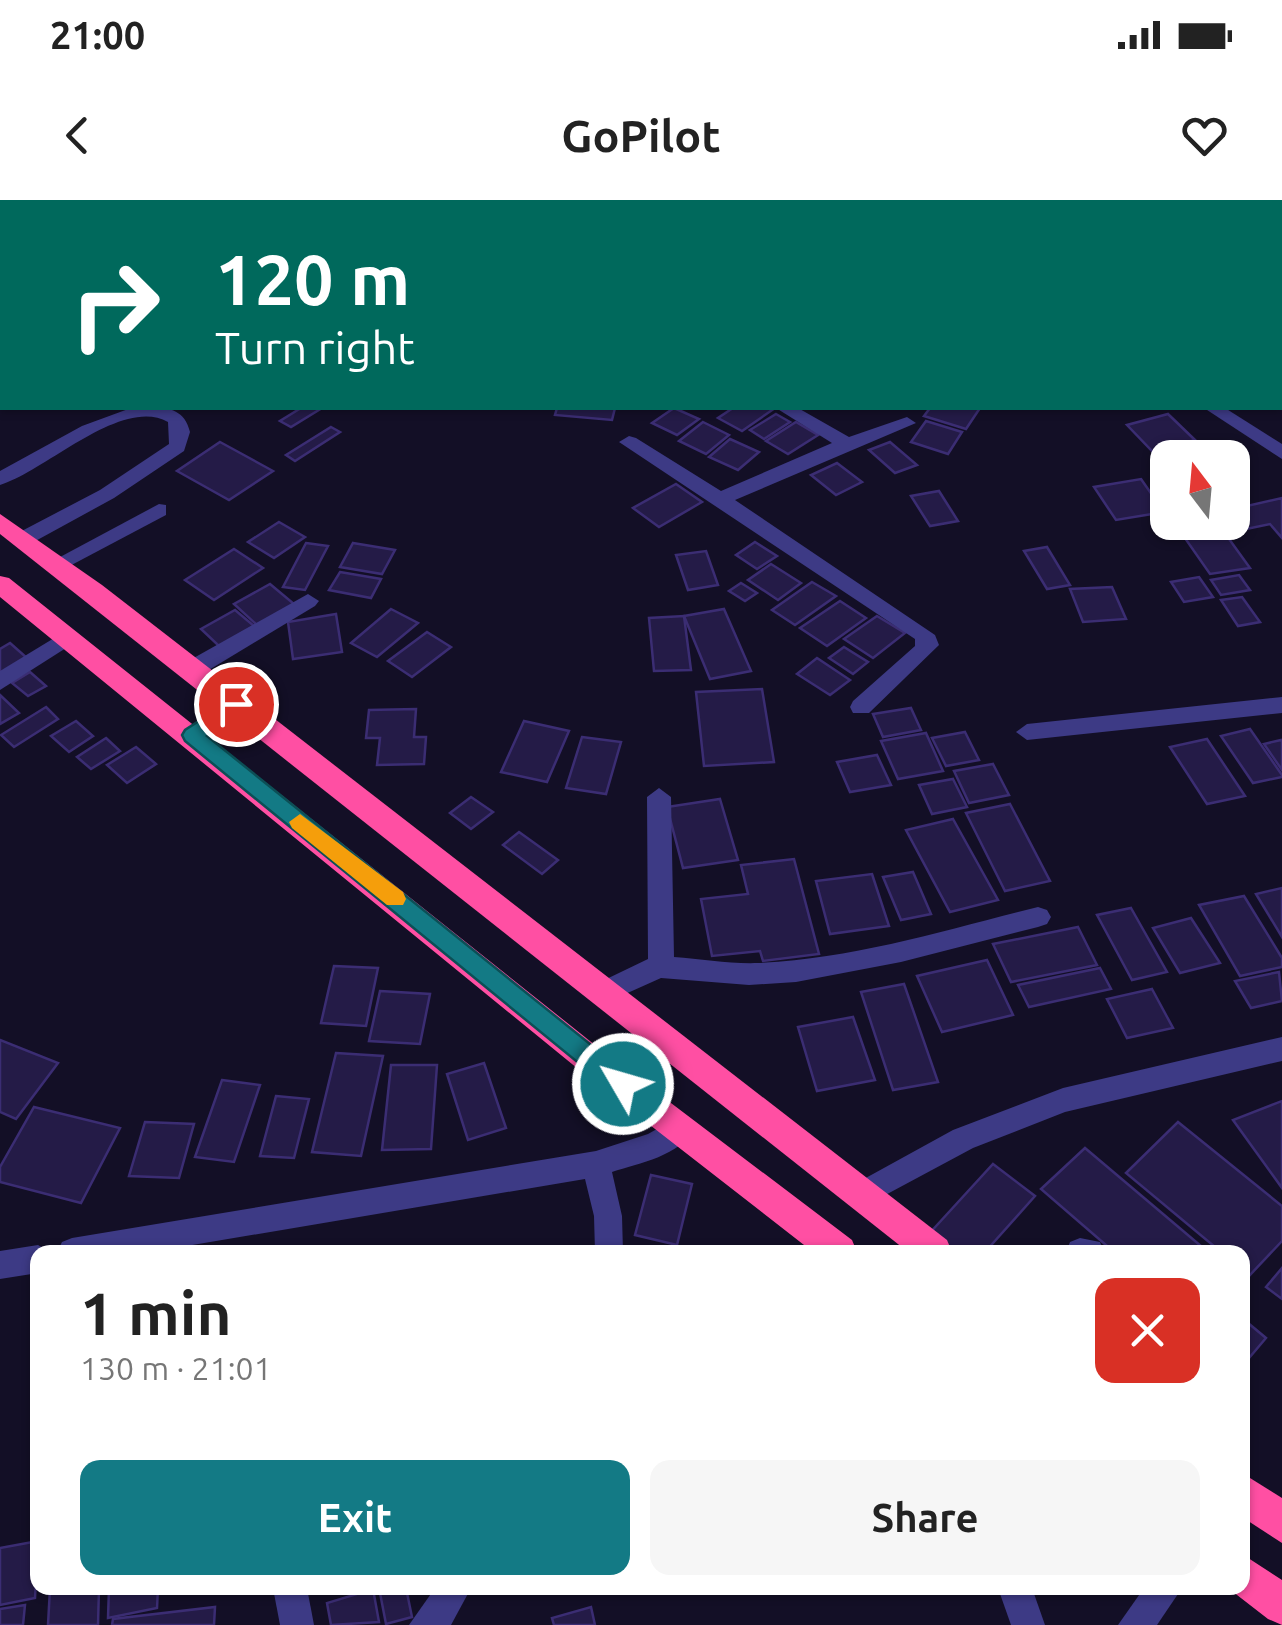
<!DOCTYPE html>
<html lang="en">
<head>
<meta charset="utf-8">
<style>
  :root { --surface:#fff; --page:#f6f6f6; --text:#222; --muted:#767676; --accent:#137a85 }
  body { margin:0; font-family:Ubuntu,sans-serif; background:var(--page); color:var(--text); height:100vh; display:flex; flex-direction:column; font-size:38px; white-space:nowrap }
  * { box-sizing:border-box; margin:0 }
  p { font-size:32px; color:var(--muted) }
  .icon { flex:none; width:55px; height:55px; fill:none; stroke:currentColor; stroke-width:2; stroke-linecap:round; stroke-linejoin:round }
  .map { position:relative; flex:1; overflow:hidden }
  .panel { position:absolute; left:30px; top:1045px; width:1220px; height:350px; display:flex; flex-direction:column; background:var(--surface); border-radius:20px; box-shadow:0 2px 8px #0004 }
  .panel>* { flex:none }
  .hud { position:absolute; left:0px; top:0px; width:1282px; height:210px; box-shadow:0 2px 8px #0004; background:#00695c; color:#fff; overflow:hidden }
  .needle { width:65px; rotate:344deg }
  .controls { position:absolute; left:1150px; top:240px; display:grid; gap:20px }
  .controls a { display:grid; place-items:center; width:100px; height:100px; border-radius:20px; background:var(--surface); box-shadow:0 2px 8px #0004; font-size:50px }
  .pin { position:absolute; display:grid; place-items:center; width:85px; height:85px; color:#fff; margin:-42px; border:5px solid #fff; border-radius:50%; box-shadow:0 2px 10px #0007 }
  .me { position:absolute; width:110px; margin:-55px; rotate:308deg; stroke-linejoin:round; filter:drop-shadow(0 0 8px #0008) }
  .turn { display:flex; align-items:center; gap:35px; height:210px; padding:0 50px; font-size:45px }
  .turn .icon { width:130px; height:130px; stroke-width:2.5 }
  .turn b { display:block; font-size:70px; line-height:85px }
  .round { display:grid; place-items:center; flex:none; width:105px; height:105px; border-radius:20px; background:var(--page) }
  .overview { display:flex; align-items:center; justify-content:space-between; height:170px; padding:0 50px }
  h1 { font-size:60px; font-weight:600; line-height:75px }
  .action { display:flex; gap:20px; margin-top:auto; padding:20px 50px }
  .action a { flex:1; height:115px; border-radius:20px; background:var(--accent); color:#fff; font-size:40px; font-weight:600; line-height:115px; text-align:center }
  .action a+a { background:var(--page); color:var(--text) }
  .status { display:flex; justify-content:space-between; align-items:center; height:70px; padding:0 50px; background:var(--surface); direction:ltr }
  .status svg { height:28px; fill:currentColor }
  header { display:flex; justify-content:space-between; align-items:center; height:130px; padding:0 50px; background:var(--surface); font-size:45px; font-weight:600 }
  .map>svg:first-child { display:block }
  .building { fill:#241b47; stroke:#3b2d73; stroke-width:2.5 }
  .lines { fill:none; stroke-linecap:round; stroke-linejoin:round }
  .minor { fill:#3d3a85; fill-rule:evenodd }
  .highway { fill:#ff4fa3; fill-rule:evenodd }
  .route { fill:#137a85; stroke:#0c4f56; stroke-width:2.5 }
  .slow { fill:#f59e0b }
</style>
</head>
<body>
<div class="status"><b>21:00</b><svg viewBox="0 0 49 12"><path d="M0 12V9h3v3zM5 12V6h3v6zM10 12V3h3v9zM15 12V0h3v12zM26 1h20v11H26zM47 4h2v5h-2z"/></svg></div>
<header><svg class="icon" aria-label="back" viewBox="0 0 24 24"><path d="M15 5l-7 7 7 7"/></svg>GoPilot<svg class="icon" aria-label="heart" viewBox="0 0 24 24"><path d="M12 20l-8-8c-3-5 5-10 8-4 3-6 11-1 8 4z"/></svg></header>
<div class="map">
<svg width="1282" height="1425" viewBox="0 0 1282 1425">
  <rect width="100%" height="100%" fill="#130f26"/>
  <g class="building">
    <polygon points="301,208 322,208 291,227 280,221"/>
    <polygon points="557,208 615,208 612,220 555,215"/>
    <polygon points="674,208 699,219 677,235 652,223"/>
    <polygon points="733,208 775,208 742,231 718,218"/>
    <polygon points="930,208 980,208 966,229 924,216"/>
    <polygon points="776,214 790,222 764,239 750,230"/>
    <polygon points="1168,214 1195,240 1153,252 1127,225"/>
    <polygon points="926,221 962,232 948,254 911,242"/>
    <polygon points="703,222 729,235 706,254 679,241"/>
    <polygon points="796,222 818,235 788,254 766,241"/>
    <polygon points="331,227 340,232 295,261 286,255"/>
    <polygon points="730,239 759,252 738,270 709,257"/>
    <polygon points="220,242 273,271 229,300 177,271"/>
    <polygon points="890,242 917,265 895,273 869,250"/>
    <polygon points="837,263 862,282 836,295 811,275"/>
    <polygon points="1141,279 1164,312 1116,320 1094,287"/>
    <polygon points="676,284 702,302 659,327 633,308"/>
    <polygon points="939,291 958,321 930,326 911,296"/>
    <polygon points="1282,298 1282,338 1270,324 1241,330 1232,319 1243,314 1238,308"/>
    <polygon points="279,322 305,337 274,358 248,342"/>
    <polygon points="1219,325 1250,368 1210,374 1180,331"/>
    <polygon points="755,342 777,356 757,369 736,355"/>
    <polygon points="306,343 328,346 305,390 283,387"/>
    <polygon points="353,343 395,350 382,374 340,367"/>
    <polygon points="1047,347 1070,385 1047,389 1024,351"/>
    <polygon points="234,349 263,368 214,400 185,380"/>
    <polygon points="706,351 718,385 688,390 676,355"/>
    <polygon points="771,364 801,383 778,400 748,380"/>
    <polygon points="340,372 381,379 371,398 329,390"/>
    <polygon points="1239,375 1250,390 1221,395 1211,380"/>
    <polygon points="1199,377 1213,397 1184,402 1171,382"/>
    <polygon points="812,382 836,396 795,425 772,410"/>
    <polygon points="741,383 757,393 745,401 729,391"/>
    <polygon points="270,384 294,404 257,425 234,404"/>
    <polygon points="1112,387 1126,419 1083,422 1070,389"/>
    <polygon points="1242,397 1260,422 1238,426 1221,400"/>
    <polygon points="840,401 866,418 827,446 800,428"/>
    <polygon points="391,409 418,423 377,457 351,443"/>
    <polygon points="724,409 751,471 710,479 684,416"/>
    <polygon points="235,410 254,426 219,446 201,429"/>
    <polygon points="336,414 342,452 293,459 288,422"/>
    <polygon points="684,416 691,470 654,471 649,418"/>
    <polygon points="877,416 905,433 873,458 844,439"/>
    <polygon points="427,432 451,447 412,477 388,461"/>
    <polygon points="10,443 27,458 0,474 0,449"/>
    <polygon points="844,447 868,462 853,474 829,458"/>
    <polygon points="817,458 850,480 830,495 797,474"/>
    <polygon points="30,472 46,486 28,496 12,483"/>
    <polygon points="762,489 774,562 704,566 696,492"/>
    <polygon points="0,495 19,513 0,524"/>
    <polygon points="46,507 58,519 14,547 1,535"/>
    <polygon points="911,508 921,530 883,537 873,514"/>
    <polygon points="416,509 414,537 426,537 424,564 377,565 380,538 366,538 369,510"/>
    <polygon points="76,521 93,536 69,552 51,536"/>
    <polygon points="524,521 569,531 547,582 501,572"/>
    <polygon points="1250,529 1282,575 1282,577 1253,583 1221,536"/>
    <polygon points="965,532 979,560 946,566 932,538"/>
    <polygon points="926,533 943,571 898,579 881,541"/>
    <polygon points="582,537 621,542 606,594 566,588"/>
    <polygon points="106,538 120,551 91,569 77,557"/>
    <polygon points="1207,539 1245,596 1207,604 1170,547"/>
    <polygon points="1281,540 1282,542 1282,570 1264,544"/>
    <polygon points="136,547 156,564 127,583 107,565"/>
    <polygon points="877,555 891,585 850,592 837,562"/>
    <polygon points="993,564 1009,595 969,603 954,571"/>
    <polygon points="953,579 967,607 932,614 919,585"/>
    <polygon points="471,597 493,612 471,629 450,613"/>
    <polygon points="720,599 738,660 683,668 667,607"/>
    <polygon points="1010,604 1050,681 1005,691 966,613"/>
    <polygon points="953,619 998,700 950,712 906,630"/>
    <polygon points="519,632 558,660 542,674 503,645"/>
    <polygon points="794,659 819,754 763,761 760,751 712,756 701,699 748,694 741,665"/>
    <polygon points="913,672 931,714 901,720 883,677"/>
    <polygon points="872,674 889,726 830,734 816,681"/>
    <polygon points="1282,688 1282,737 1256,694"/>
    <polygon points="1244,696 1282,758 1282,767 1240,776 1199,705"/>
    <polygon points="1131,708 1167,772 1132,780 1097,715"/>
    <polygon points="1191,718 1220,763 1180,773 1153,728"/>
    <polygon points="1078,727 1097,765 1011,782 993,744"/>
    <polygon points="987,760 1013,815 942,832 917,776"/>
    <polygon points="334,766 378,768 366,826 321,823"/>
    <polygon points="1100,768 1111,789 1029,807 1018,785"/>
    <polygon points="1279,772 1282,801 1251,808 1235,781"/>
    <polygon points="904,784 938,882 893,890 861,792"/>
    <polygon points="1152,789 1173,828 1127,838 1107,799"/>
    <polygon points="380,791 430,794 420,844 369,841"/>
    <polygon points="853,817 875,880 817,891 798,827"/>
    <polygon points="0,840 58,863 16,919 0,912"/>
    <polygon points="336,853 383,856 361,956 312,952"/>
    <polygon points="484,863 506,928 468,940 447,874"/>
    <polygon points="391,865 437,865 431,949 382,950"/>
    <polygon points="222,880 260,885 234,962 195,957"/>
    <polygon points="276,896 309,899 294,958 260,956"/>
    <polygon points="1282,901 1282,988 1233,920"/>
    <polygon points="34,907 120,928 81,1003 0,982 0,967"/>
    <polygon points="145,922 194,924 179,978 129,976"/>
    <polygon points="1178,922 1282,1006 1282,1041 1249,1076 1242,1071 1242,1052 1221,1052 1126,973"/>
    <polygon points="1085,948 1208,1052 1114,1052 1041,989"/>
    <polygon points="993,964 1035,996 985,1052 947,1052 927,1036"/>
    <polygon points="651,975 692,984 677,1045 635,1035"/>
    <polygon points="1282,1068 1282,1099 1266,1087"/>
    <polygon points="1242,1118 1266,1138 1244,1164 1242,1163"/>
    <polygon points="38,1341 35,1398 0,1405 0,1348"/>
    <polygon points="50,1388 99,1388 98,1425 48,1425"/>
    <polygon points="109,1388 158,1388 157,1408 108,1418"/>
    <polygon points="397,1388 406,1388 412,1417 386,1424 380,1393"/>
    <polygon points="373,1389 379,1422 331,1425 327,1403"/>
    <polygon points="25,1405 23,1425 0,1425 0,1409"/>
    <polygon points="215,1407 214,1425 112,1425 113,1419"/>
    <polygon points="591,1407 595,1425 554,1425 552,1418"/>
  </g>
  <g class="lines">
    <g class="minor">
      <polygon points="716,0 734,0 735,2 718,2"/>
      <polygon points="934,0 952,0 953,2 936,2"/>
      <polygon points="1191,0 1210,0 1211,2 1193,2"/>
      <rect x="1280" y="78" width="2" height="11"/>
      <path d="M131,208C156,208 183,202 190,232L184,251L114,298L30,344H16V334L100,290L169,244L168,222C121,196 45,272 0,285V271L82,226Z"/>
      <polygon points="776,208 798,208 849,237 907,217 916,223 735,300 935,435 939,445 869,513 853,513 850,507 853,501 915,446 915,439 619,242 629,236 636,238 721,291 832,243"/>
      <polygon points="1204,208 1225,208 1282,244 1282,259"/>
      <polygon points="159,304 166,305 166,315 64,369 50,369 47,364"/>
      <polygon points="308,394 319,401 315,406 199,476 183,476 180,470 183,464"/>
      <polygon points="69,429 80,436 77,441 0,490 0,471"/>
      <polygon points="1282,497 1282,513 1027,540 1016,532 1027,524"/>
      <path d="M659,588L671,597L674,757C702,759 730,764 758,763C853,759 946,730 1038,707L1047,710L1051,717L1047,724L1038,727L901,762L796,782L749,785L661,778L603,804L594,801L590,793L594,785L648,759L647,597Z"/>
      <polygon points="1282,837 1282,861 1065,912 973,948 863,1007 853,1003 849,994 853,985 953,930 1063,888"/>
      <path d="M680,916L690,919L694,928C681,956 639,963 612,972L622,1016L623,1052H595L594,1016L585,979L151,1052H57L62,1042L72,1038L596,951L648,934Z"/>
      <polygon points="1080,1038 1100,1042 1104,1052 1066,1052 1070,1042"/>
      <polygon points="38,1045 50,1052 38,1052 38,1073 0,1079 0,1051"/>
      <polygon points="273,1388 307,1388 314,1425 280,1425"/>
      <polygon points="435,1388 471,1388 451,1425 409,1425"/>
      <polygon points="998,1388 1032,1388 1045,1425 1011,1425"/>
      <polygon points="1144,1388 1182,1388 1157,1425 1118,1425"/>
    </g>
    <g class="highway">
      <polygon points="0,314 102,385 947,1040 952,1052 908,1052 0,334"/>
      <polygon points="0,376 9,378 605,853 852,1040 857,1052 813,1052 583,873 0,397"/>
      <polygon points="1242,1273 1282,1298 1282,1343 1242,1317"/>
      <polygon points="1242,1354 1282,1380 1282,1425 1268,1419 1228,1388 1242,1388"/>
    </g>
  </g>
  <polygon class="route" points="236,497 246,504 243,510 207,536 631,877 635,884 631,892 623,895 614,892 185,541 182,535 185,530"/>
  <polygon class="slow" points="300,614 403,692 406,699 403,705 387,705 292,628 289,622"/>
</svg>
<div class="controls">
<a><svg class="needle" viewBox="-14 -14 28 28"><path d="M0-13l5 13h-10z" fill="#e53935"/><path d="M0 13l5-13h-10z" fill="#767676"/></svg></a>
</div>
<div class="pin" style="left:236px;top:504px;background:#d93025"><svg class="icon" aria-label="arrive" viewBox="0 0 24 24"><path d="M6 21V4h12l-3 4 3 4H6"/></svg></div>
<svg class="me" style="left:623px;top:884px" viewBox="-20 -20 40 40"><circle r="17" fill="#137a85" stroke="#fff" stroke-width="3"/><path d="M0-11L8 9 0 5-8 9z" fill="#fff"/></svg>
<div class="hud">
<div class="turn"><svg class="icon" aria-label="right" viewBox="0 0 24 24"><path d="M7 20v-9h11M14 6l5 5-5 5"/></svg><div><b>120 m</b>Turn right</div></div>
</div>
<section class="panel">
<div class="overview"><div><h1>1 min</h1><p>130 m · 21:01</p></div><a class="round" style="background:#d93025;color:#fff"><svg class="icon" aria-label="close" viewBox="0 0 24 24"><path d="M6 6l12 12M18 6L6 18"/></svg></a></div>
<div class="action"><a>Exit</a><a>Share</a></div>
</section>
</div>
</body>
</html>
